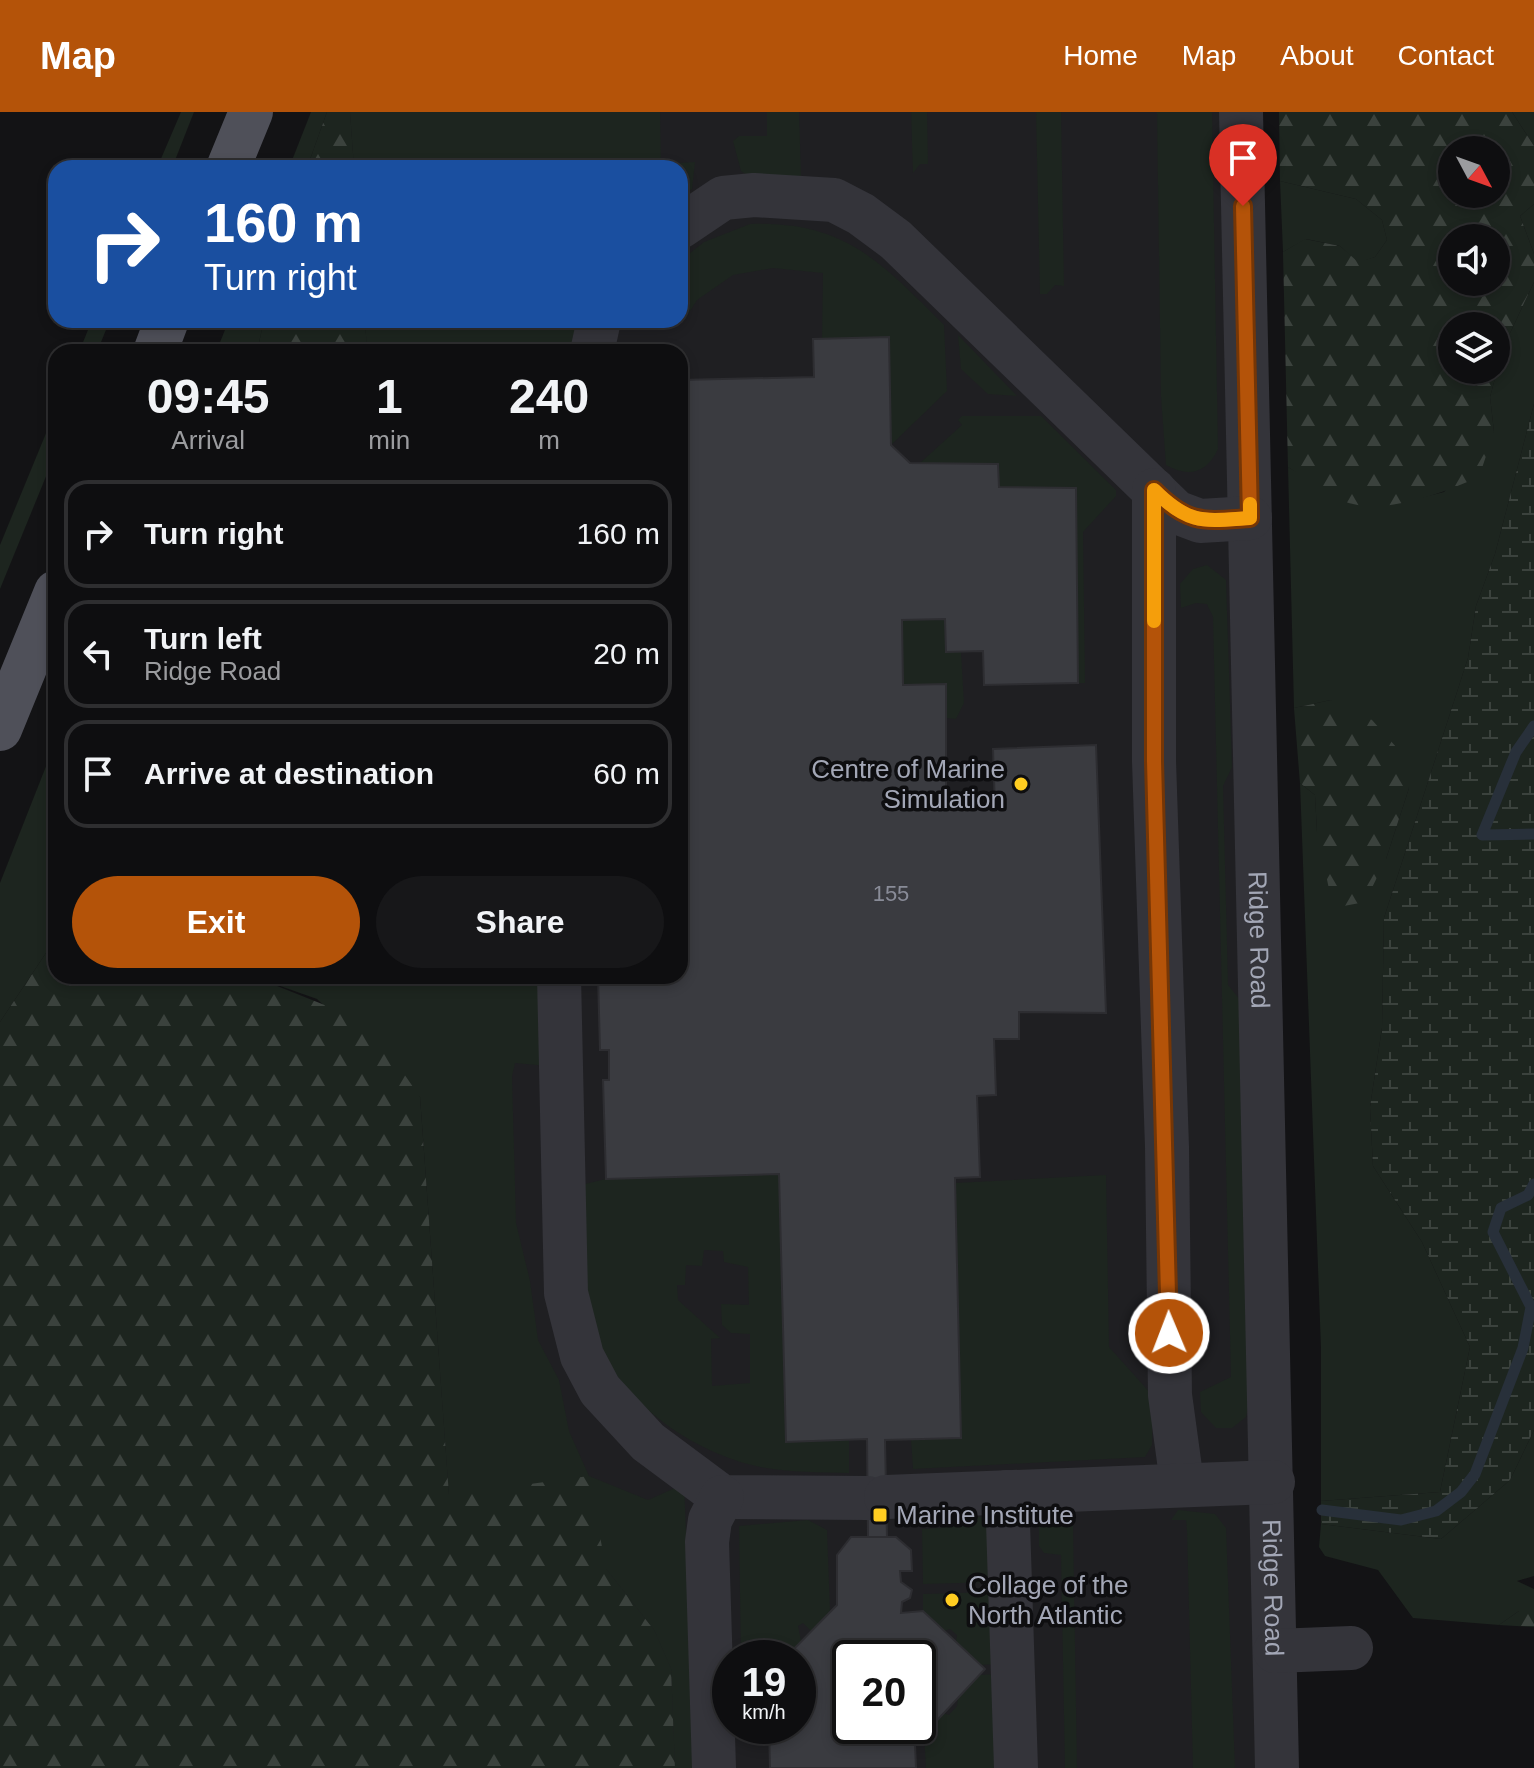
<!DOCTYPE html>
<html lang="en">
<head>
<meta charset="utf-8">
<style>
  :root { --surface:#0e0e10; --page:#171719; --text:#f1f3f6; --muted:#9b9c9f; --line:#2e2e30; --accent:#b45309 }
  body { margin:0; font-family:Helvetica,sans-serif; background:var(--page); color:var(--text); height:100vh; display:flex; flex-direction:column; font-size:30px; white-space:nowrap }
  * { box-sizing:border-box; margin:0 }
  p { font-size:26px; color:var(--muted) }
  .icon { flex:none; width:44px; height:44px; fill:none; stroke:currentColor; stroke-width:2; stroke-linecap:round; stroke-linejoin:round }
  .map { position:relative; flex:1; overflow:hidden }
  .panel { position:absolute; left:48px; top:232px; width:640px; height:640px; display:flex; flex-direction:column; background:var(--surface); border-radius:24px; box-shadow:0 4px 12px #0003,0 0 0 2px var(--line) }
  .panel>* { flex:none }
  .banner { position:absolute; left:48px; top:48px; width:640px; height:168px; border-radius:24px; box-shadow:0 4px 12px #0003,0 0 0 2px var(--line); background:#1a4fa0; color:#fff; overflow:hidden }
  .needle { width:52px; rotate:131deg }
  .buttons { position:absolute; left:1438px; top:24px; display:grid; gap:16px }
  .buttons a { display:grid; place-items:center; width:72px; height:72px; border-radius:50%; background:var(--surface); box-shadow:0 4px 12px #0003,0 0 0 2px var(--line); font-size:40px }
  .speed { position:absolute; left:712px; top:1528px; display:flex; gap:16px; font-size:40px; font-weight:700; text-align:center }
  .speed>* { display:grid; place-content:center; width:104px; height:104px; border-radius:50%; background:var(--surface); box-shadow:0 4px 12px #0003,0 0 0 2px var(--line); line-height:1 }
  .speed small { font-size:20px; font-weight:400 }
  .speed .limit { border:4px solid #111; border-radius:12px; background:#fff; color:#111 }
  .pin { position:absolute; display:grid; place-items:center; width:68px; height:68px; color:#fff; margin:-82px -34px; border-radius:50% 50% 50% 0; rotate:-45deg; box-shadow:0 0 8px #0007 }
  .pin .icon { rotate:45deg }
  .me { position:absolute; width:88px; margin:-44px; rotate:359deg; stroke-linejoin:round; filter:drop-shadow(0 0 6px #0008) }
  .turn { display:flex; align-items:center; gap:28px; height:168px; padding:0 24px; font-size:36px }
  .turn .icon { width:104px; height:104px; stroke-width:2.5 }
  .turn b { display:block; font-size:56px; line-height:68px }
  .eta { display:flex; justify-content:space-evenly; align-items:center; height:136px; text-align:center }
  .eta b { font-size:48px; font-weight:700; line-height:56px }
  .button { display:flex; gap:16px; margin-top:auto; padding:16px 24px }
  .button a { flex:1; height:92px; border-radius:48px; background:var(--accent); color:#fff; font-size:32px; font-weight:700; line-height:92px; text-align:center }
  .button a+a { background:var(--page); color:var(--text) }
  ul { padding:0; list-style:none }
  li { display:flex; align-items:center; gap:24px; height:108px; margin:0 16px 12px; padding:0 8px; border:4px solid var(--line); border-radius:24px }
  li div { flex:1 }
  li b { display:block; font-size:30px }
  li em { font-style:normal }
  header { display:flex; align-items:center; gap:48px; box-sizing:border-box; height:112px; padding:0 40px; background:var(--accent); color:#fff }
  header strong { font-size:38px }
  nav { display:flex; gap:44px; margin-inline-start:auto; font-size:28px }
  .map>svg:first-child { display:block }
  .built { fill:#1f1f22; fill-rule:evenodd }
  .grass { fill:#1d251f; fill-rule:evenodd }
  .forest { fill:url(#forest-firs); fill-rule:evenodd }
  .wetland { fill:url(#wetland-marsh) }
  .lines { fill:none; stroke-linecap:round; stroke-linejoin:round }
  .stream { stroke:#28303a; stroke-width:11 }
  .building { fill:#3a3b40; stroke:#2d2d31; stroke-width:2; fill-rule:evenodd }
  .minor { stroke:#34343a; stroke-width:44 }
  .major { stroke:#4f5059; stroke-width:44 }
  .route-casing { stroke:#753606; stroke-width:20 }
  .route { stroke:#b45309; stroke-width:14 }
  .slow { stroke:#f59e0b; stroke-width:14 }
  .poi-dot { fill:#ffcd21; stroke:#0e0e10; stroke-width:3 }
  .labels { text-anchor:middle; dominant-baseline:central; stroke-width:7; stroke-linejoin:round; paint-order:stroke }
  .number-label { font-size:22px; fill:#898c98 }
  .poi-label { font-size:26px; fill:#a3a7b6; stroke:#0e0e10; text-anchor:start }
  .street-label { font-size:26px; fill:#a3a7b6; stroke:#0e0e10 }
</style>
</head>
<body>
<header>
<strong>Map</strong>
<nav><a>Home</a><a>Map</a><a>About</a><a>Contact</a></nav>
</header>
<div class="map">
<svg width="1534" height="1656" viewBox="0 0 1534 1656">
  <defs>
    <pattern id="forest-firs" width="22" height="20" patternUnits="userSpaceOnUse" patternTransform="scale(2)"><rect width="22" height="20" fill="#1d251f"/><path d="M5 1l3.5 6h-7zM16 11l3.5 6h-7z" fill="#3b423d"/></pattern>
    <pattern id="wetland-marsh" width="20" height="14" patternUnits="userSpaceOnUse" patternTransform="scale(2)"><rect width="20" height="14" fill="#1d251f"/><path d="M1 5h8M5 5V1M11 12h8M15 12V8" fill="none" stroke="#3b423d"/></pattern>
  </defs>
  <rect width="100%" height="100%" fill="#131315"/>
  <path class="built" d="M350,0H1241L1277,1656H675L676,1651L449,1384L412,864H680V240H367L365,208H680V56H354ZM730,1546H798V1614H730ZM850,1546H918V1614H850Z"/>
  <g class="grass">
    <polygon points="181,0 194,0 172,56 157,56"/>
    <polygon points="311,0 327,0 307,56 289,56"/>
    <polygon points="350,0 660,0 661,52 695,50 692,77 680,84 680,56 354,56"/>
    <polygon points="767,0 799,0 801,64 750,65 741,59 733,29 739,24 767,24"/>
    <polygon points="911,0 927,0 928,52 920,52 913,61"/>
    <polygon points="1036,0 1061,0 1064,174 1055,173 1047,182 1040,182"/>
    <path d="M1157,0H1212L1218,337C1207,361 1189,366 1166,353L1161,285Z"/>
    <polygon points="1512,0 1534,0 1534,34"/>
    <polygon points="1280,69 1356,87 1382,108 1387,128 1375,145 1358,151 1340,134 1306,127 1283,140"/>
    <polygon points="1534,92 1534,142 1520,104"/>
    <path d="M750,112C845,109 881,150 944,213L947,279L891,333L889,225L822,227L823,161L773,156L733,163L697,188L685,207L655,208H680V149L704,130Z"/>
    <polygon points="1534,170 1534,292 1495,442 1476,494 1468,546 1384,806 1382,916 1370,995 1373,1054 1422,1130 1470,1235 1440,1380 1321,1389 1321,1236 1300,671 1315,683 1317,720 1386,747 1409,676 1331,588 1294,596 1288,355 1353,392 1400,391 1444,380 1494,320 1490,285 1503,236"/>
    <polygon points="92,208 110,208 97,240 79,240"/>
    <polygon points="229,208 264,208 257,240 216,240"/>
    <polygon points="365,208 578,208 570,240 367,240"/>
    <polygon points="958,223 1017,284 988,282 961,257"/>
    <polygon points="56,297 56,340 0,477 0,433"/>
    <polygon points="962,304 1041,304 1116,378 1116,384 1083,420 1085,571 1078,571 1075,377 999,375 998,352 920,351 962,313 958,308"/>
    <polygon points="1207,453 1226,468 1232,655 1223,674 1228,873 1240,888 1250,1286 1246,1305 1232,1316 1216,1316 1201,1300 1200,1280 1231,1265 1213,505 1207,492 1196,491 1181,496 1180,472 1193,457"/>
    <polygon points="945,507 946,539 961,540 964,591 956,607 947,606 946,572 903,573 902,508"/>
    <polygon points="56,629 56,826 0,910 0,771"/>
    <polygon points="252,864 544,864 548,954 515,951 512,964 516,1111 530,1169 538,1228 559,1268 569,1319 589,1364 648,1388 684,1372 696,1656 675,1656 671,1557 654,1518 606,1457 449,1384 420,985 317,887"/>
    <path d="M779,1062L786,1330L849,1328V1361C817,1360 783,1361 752,1353C679,1335 600,1274 588,1195C583,1154 584,1112 585,1072L606,1067ZM704,1138L723,1139L724,1150L748,1155L749,1193L721,1192L722,1213L731,1221L750,1222V1271L712,1274L711,1227L720,1226L678,1188L677,1173H685L686,1153L702,1154Z"/>
    <polygon points="1106,1063 1109,1235 1153,1284 1152,1333 1145,1345 913,1357 911,1327 961,1325 955,1071"/>
    <polygon points="1534,1318 1534,1464 1517,1469 1534,1477 1534,1499 1519,1499 1499,1513 1413,1506 1378,1458 1325,1444 1319,1435 1321,1412 1441,1427 1510,1368"/>
    <polygon points="1178,1398 1215,1402 1226,1416 1235,1656 1193,1656 1187,1418 1186,1408 1171,1408"/>
    <polygon points="955,1405 989,1405 997,1470 923,1472 922,1417 941,1416"/>
    <polygon points="1045,1406 1066,1407 1073,1413 1077,1656 1065,1656 1061,1443 1044,1441 1039,1434 1039,1411"/>
    <polygon points="808,1408 827,1418 830,1499 811,1519 803,1511 798,1514 801,1529 785,1546 741,1546 739,1414"/>
    <polygon points="996,1480 998,1552 980,1553 956,1530 957,1523 950,1517 944,1519 923,1499 923,1482"/>
    <polygon points="997,1562 1001,1656 926,1656 924,1622 943,1601 949,1603 957,1594 958,1587 980,1563"/>
  </g>
  <g class="forest">
    <polygon points="327,0 350,0 354,56 307,56"/>
    <path d="M1279,0H1512L1534,34V92L1520,104L1534,142V170L1503,236L1490,285L1494,320L1479,365C1445,380 1391,401 1353,392C1331,387 1307,367 1288,355L1283,140L1305,127L1340,134L1358,150L1375,145L1387,128L1382,108L1356,87L1280,69ZM1496,38V82H1452V38ZM1496,126V170H1452V126ZM1496,214V258H1452V214Z"/>
    <polygon points="264,208 365,208 367,240 257,240"/>
    <polygon points="1331,588 1372,608 1397,636 1409,676 1386,747 1365,790 1333,796 1317,720 1315,683 1300,671 1294,596"/>
    <polygon points="56,826 56,864 252,864 347,902 384,933 420,985 449,1383 589,1364 606,1457 654,1518 671,1557 675,1656 0,1656 0,910"/>
    <polygon points="1519,1499 1534,1499 1534,1515 1499,1513"/>
  </g>
  <polygon class="wetland" points="1534,292 1534,1318 1510,1368 1441,1427 1321,1412 1321,1389 1440,1380 1470,1235 1422,1130 1373,1054 1370,995 1382,916 1384,806 1468,546 1476,494 1495,442"/>
  <g class="lines">
    <g class="stream">
      <polyline points="1534,614 1516,640 1482,723 1534,722"/>
      <polyline points="1322,1398 1401,1408 1436,1399 1461,1380 1475,1362 1523,1236 1531,1195 1493,1120 1501,1096 1528,1083 1534,1072"/>
    </g>
  </g>
  <g class="building">
    <polygon points="889,225 891,333 910,351 998,352 999,375 1076,376 1078,571 984,573 983,539 946,540 945,507 902,508 903,573 946,572 946,697 995,695 993,637 1096,633 1106,901 1019,900 1019,927 994,927 996,983 977,984 980,1065 955,1066 961,1326 885,1328 887,1425 868,1425 867,1327 786,1330 779,1062 606,1067 603,968 609,968 609,938 600,938 598,864 680,864 680,268 814,265 813,227"/>
    <path d="M851,1425H896L911,1438L912,1459H900L901,1470L912,1478L910,1486L902,1490L901,1501L923,1499L985,1557L915,1632L916,1656H770L769,1614H798V1546H785L837,1493V1443ZM850,1546H918V1614H850Z"/>
  </g>
  <g class="lines">
    <g class="minor">
      <path id="s1" d="M1241,0L1277,1656"/>
      <polyline points="680,115 723,86 754,83 834,88 861,102 896,128 1176,400 1200,409 1250,406"/>
      <polyline points="592,240 599,208"/>
      <polyline points="1154,378 1154,649 1167,1035 1170,1283 1182,1371"/>
      <polyline points="559,864 566,1181 582,1244 600,1278 648,1330 722,1385 868,1386"/>
      <polyline points="1007,1380 1016,1656"/>
      <polyline points="886,1385 1273,1370"/>
      <polyline points="1275,1539 1351,1536"/>
      <polyline points="714,1656 707,1430 710,1408 722,1385"/>
    </g>
    <g class="major">
      <polyline points="228,56 251,0"/>
      <polyline points="155,240 167,208"/>
      <polyline points="0,617 56,480"/>
    </g>
  </g>
  <g class="lines">
    <g class="route-casing">
      <path id="route" d="M1169,1221L1154,649V378C1189,413 1203,409 1250,406L1243,94"/>
    </g>
    <use href="#route" class="route"/>
    <path class="slow" d="M1154,509V378C1189,413 1203,409 1250,406V392"/>
  </g>
  <g class="poi-dot">
    <circle cx="1021" cy="672" r="8"/>
    <rect x="872" y="1395" width="16" height="16" rx="4"/>
    <circle cx="952" cy="1488" r="8"/>
  </g>
  <g class="labels">
    <g class="number-label">
      <text x="891" y="781">155</text>
    </g>
    <g class="poi-label">
      <text x="1005" y="657" text-anchor="end">Centre of Marine<tspan x="1005" dy="30">Simulation</tspan></text>
      <text x="896" y="1403">Marine Institute</text>
      <text x="968" y="1473">Collage of the<tspan x="968" dy="30">North Atlantic</tspan></text>
    </g>
    <g class="street-label">
      <text stroke="none"><textPath href="#s1" startOffset="828">Ridge Road</textPath></text>
      <text stroke="none"><textPath href="#s1" startOffset="1476">Ridge Road</textPath></text>
    </g>
  </g>
</svg>
<div class="buttons">
<a><svg class="needle" viewBox="-14 -14 28 28"><path d="M0-13l5 13h-10z" fill="#e53935"/><path d="M0 13l5-13h-10z" fill="#9b9c9f"/></svg></a>
<a><svg class="icon" aria-label="sound" viewBox="0 0 24 24"><path d="M4 9h4l5-4v14l-5-4H4zM17 9q2 3 0 6"/></svg></a>
<a><svg class="icon" aria-label="layers" viewBox="0 0 24 24"><path d="M12 4l9 5-9 5-9-5zM3 14l9 5 9-5"/></svg></a>
</div>
<div class="speed"><div>19<small>km/h</small></div><div class="limit">20</div></div>
<div class="pin" style="left:1243px;top:94px;background:#d93025"><svg class="icon" aria-label="arrive" viewBox="0 0 24 24"><path d="M6 21V4h12l-3 4 3 4H6"/></svg></div>
<svg class="me" style="left:1169px;top:1221px" viewBox="-20 -20 40 40"><circle r="17" fill="#b45309" stroke="#fff" stroke-width="3"/><path d="M0-11L8 9 0 5-8 9z" fill="#fff"/></svg>
<div class="banner">
<div class="turn"><svg class="icon" aria-label="right" viewBox="0 0 24 24"><path d="M7 20v-9h11M14 6l5 5-5 5"/></svg><div><b>160 m</b>Turn right</div></div>
</div>
<section class="panel">
<div class="eta">
<div><b>09:45</b><p>Arrival</p></div>
<div><b>1</b><p>min</p></div>
<div><b>240</b><p>m</p></div>
</div>
<ul>
<li><svg class="icon" aria-label="right" viewBox="0 0 24 24"><path d="M7 20v-9h11M14 6l5 5-5 5"/></svg><div><b>Turn right</b></div><em>160 m</em></li>
<li><svg class="icon" aria-label="left" viewBox="0 0 24 24"><path d="M17 20v-9H6M10 6l-5 5 5 5"/></svg><div><b>Turn left</b><p>Ridge Road</p></div><em>20 m</em></li>
<li><svg class="icon" aria-label="arrive" viewBox="0 0 24 24"><path d="M6 21V4h12l-3 4 3 4H6"/></svg><div><b>Arrive at destination</b></div><em>60 m</em></li>
</ul>
<div class="button"><a>Exit</a><a>Share</a></div>
</section>
</div>
</body>
</html>
